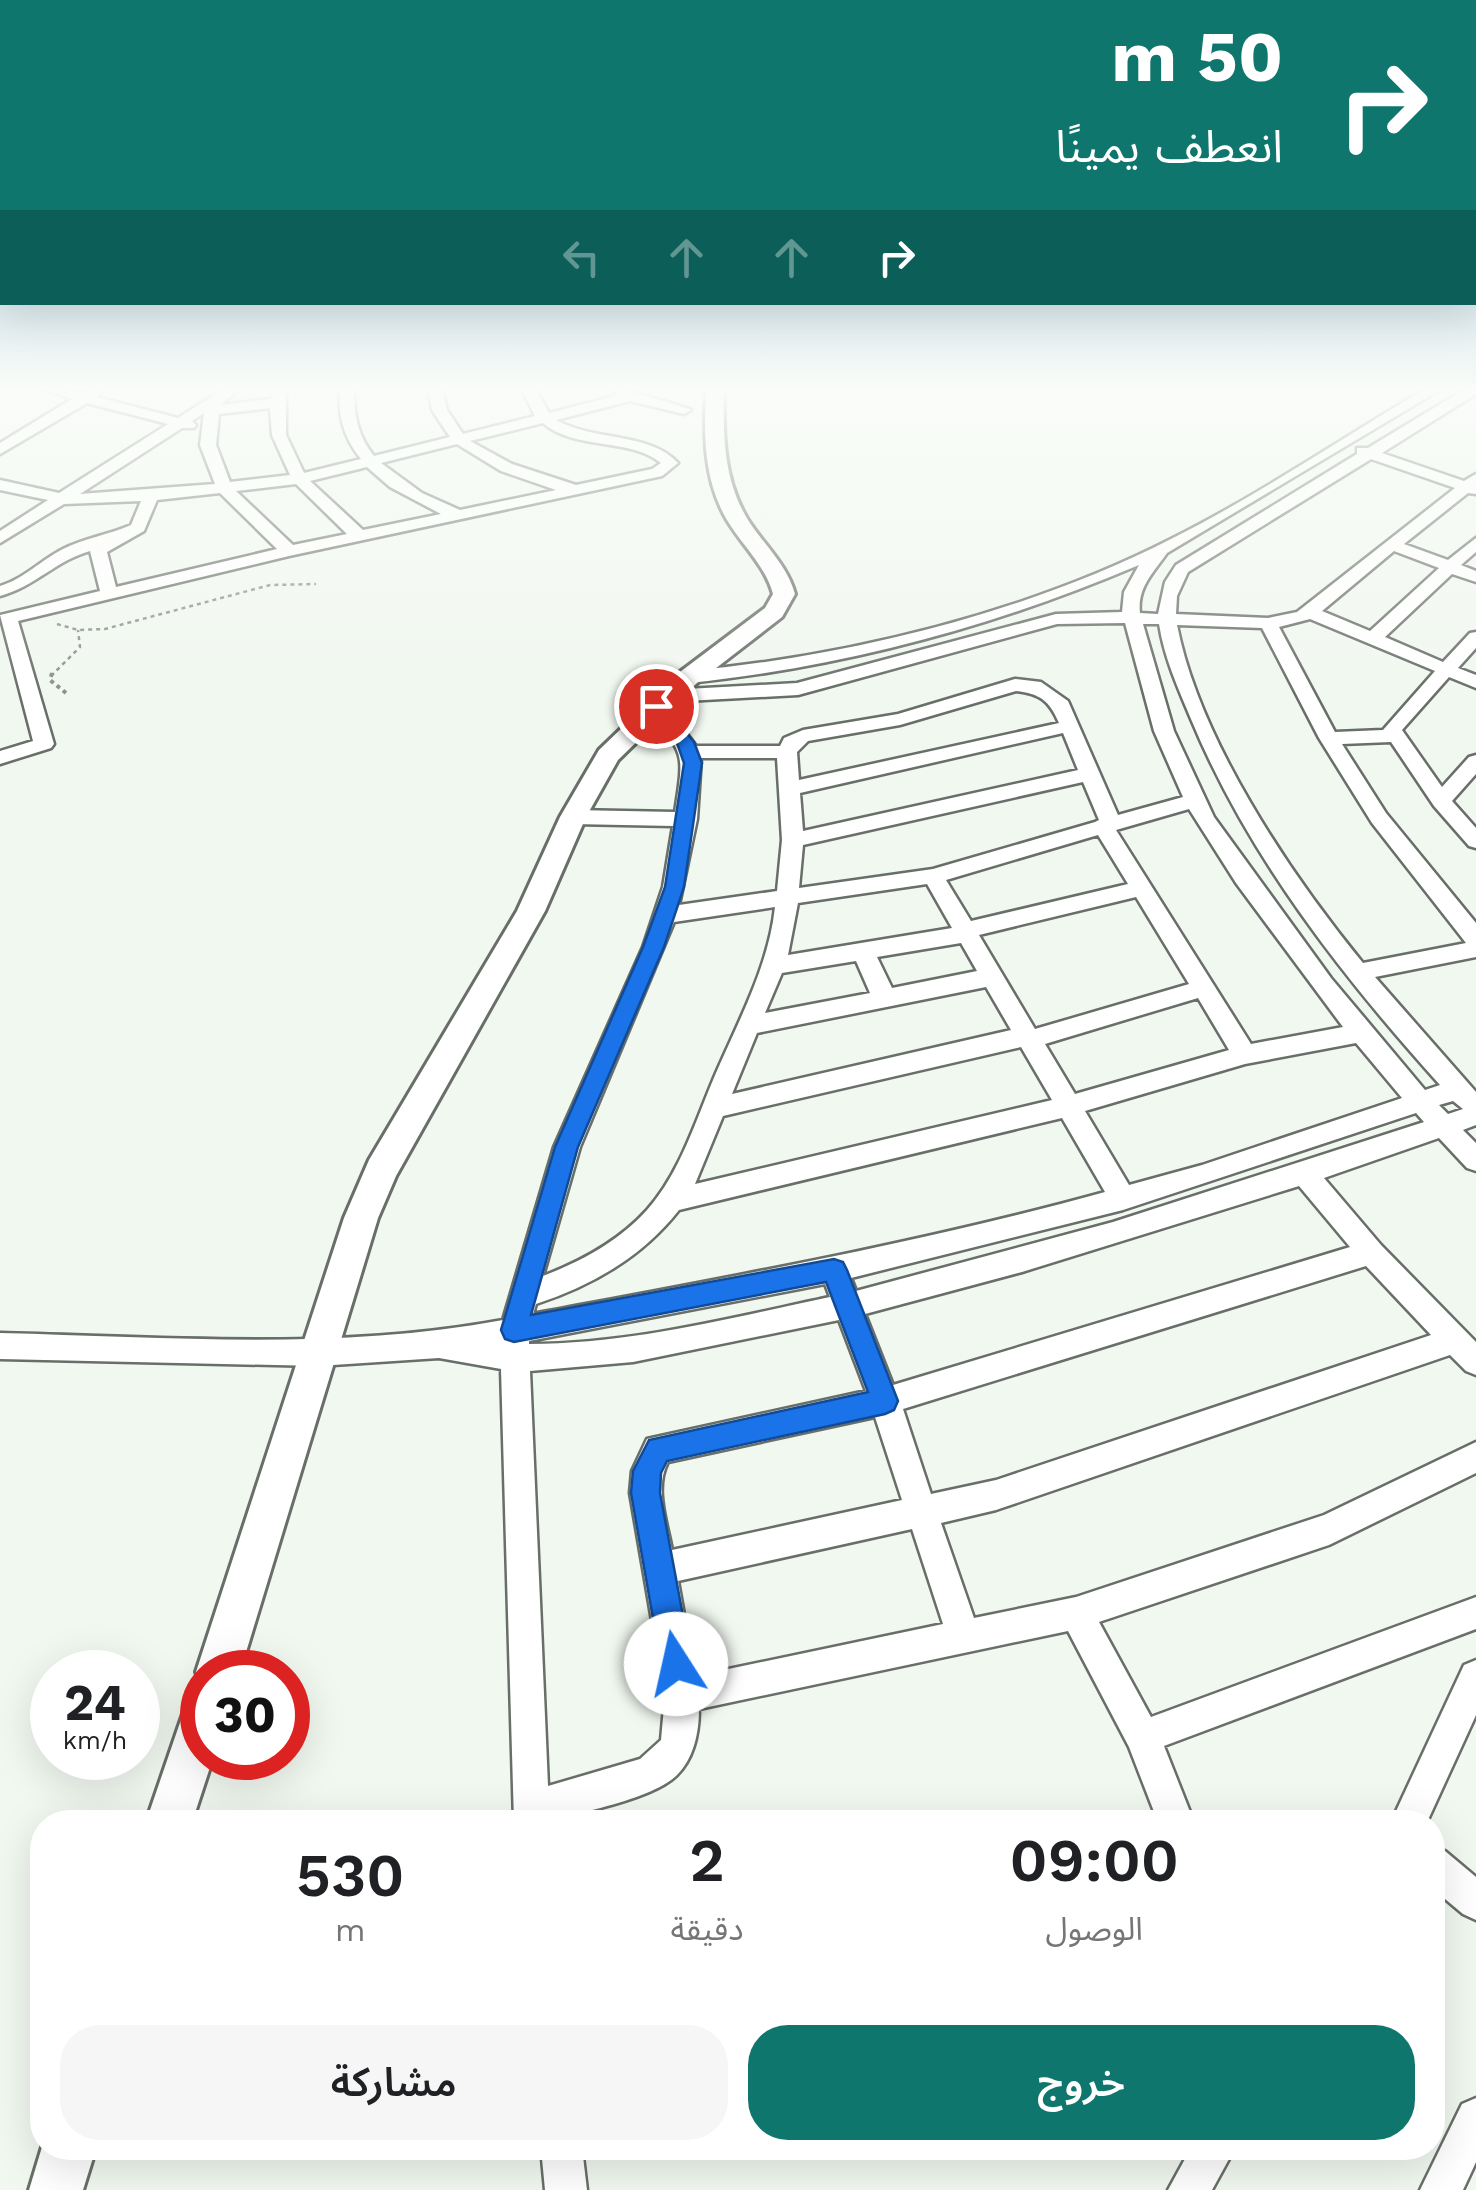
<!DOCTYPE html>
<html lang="ar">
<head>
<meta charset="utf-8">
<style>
  :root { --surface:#fff; --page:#f6f6f6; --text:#202124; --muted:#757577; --accent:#0f766e }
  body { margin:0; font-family:"Work Sans","Noto Sans Arabic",sans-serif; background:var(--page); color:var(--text); direction:rtl; height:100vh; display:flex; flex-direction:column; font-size:38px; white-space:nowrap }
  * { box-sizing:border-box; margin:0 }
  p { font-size:32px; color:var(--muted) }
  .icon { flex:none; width:55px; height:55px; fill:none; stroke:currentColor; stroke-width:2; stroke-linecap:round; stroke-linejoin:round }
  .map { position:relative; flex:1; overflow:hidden; direction:ltr }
  .panel { position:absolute; left:30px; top:1810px; width:1415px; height:350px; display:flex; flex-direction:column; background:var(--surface); border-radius:40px; box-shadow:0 10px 40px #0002; direction:rtl }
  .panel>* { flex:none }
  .guide { position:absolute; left:0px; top:0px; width:1478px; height:305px; box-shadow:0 10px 40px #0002; direction:rtl; background:#0f766e; color:#fff; overflow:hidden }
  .speed { position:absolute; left:30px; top:1650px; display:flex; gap:20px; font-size:50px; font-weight:700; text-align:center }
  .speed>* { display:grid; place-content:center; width:130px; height:130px; border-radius:50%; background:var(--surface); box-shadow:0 10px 40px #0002; line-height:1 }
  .speed small { font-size:25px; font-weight:400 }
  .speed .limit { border:15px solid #d22; background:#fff; color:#111 }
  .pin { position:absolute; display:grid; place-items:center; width:85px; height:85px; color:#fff; margin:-42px; border:5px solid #fff; border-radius:50%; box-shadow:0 2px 10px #0007 }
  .me { position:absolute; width:110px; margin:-55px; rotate:350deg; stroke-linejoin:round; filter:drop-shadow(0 0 8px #0008) }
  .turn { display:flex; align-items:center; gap:35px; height:210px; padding:0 30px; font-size:45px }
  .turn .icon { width:130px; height:130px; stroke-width:2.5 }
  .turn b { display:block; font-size:70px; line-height:85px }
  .lanes { display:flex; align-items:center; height:95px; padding:0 30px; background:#0003; justify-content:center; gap:50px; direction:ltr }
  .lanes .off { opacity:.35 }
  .eta { display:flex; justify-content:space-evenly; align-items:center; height:170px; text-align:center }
  .eta b { font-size:60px; font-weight:600; line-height:70px }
  .action { display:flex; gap:20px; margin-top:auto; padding:20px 30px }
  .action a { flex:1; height:115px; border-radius:40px; background:var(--accent); color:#fff; font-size:40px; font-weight:600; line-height:115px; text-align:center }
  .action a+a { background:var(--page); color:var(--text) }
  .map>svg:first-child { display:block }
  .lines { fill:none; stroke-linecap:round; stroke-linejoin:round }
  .minor-casing { stroke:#686e68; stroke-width:5 }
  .tertiary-casing { stroke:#686e68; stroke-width:6 }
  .path-far1 { stroke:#8b908b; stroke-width:2.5; stroke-dasharray:4 4; stroke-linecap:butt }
  .path { stroke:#8b908b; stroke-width:4; stroke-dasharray:4 4; stroke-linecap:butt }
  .minor { fill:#fff; fill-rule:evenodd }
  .tertiary { fill:#fff; fill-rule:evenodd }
  .route { fill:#1a73e8; stroke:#114b97; stroke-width:2.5 }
</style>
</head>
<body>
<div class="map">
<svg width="1476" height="2190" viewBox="0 0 1476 2190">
  <rect width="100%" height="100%" fill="#f1f8f0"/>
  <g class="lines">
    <g class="minor-casing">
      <g id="minor">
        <path d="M40,388L82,393L94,388L101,392L97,397L178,418L225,388H241L220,405L271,399L272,388H286V435L304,473L361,459C343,437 338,415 340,388H354C354,414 357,435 374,456L450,437L432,410L428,388H442L447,410L463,434L535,416L521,388H535L549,413L619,395L610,388C619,388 684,406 691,410L684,414L630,401L556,420C592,441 650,432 678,463L662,476L289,556L18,621L54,744L51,748L0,764V751L33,741L0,615L100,591L90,551C57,560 34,587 0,596V586C24,579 41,560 63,549C85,538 108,535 131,525L141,501L64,504L0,543V531L48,500L0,490V480L59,493L168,424L87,403L0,454V443L72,399ZM270,408L272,435L290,475L230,482L216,445L219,414ZM204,413L200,445L215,484L80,494L182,428H194L196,425L192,421ZM543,423C576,451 629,437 661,463L652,469L576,485L512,464L470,441ZM457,444L501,471L556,490L460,510L422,493L381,463ZM367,467L390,487L441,514L363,530L310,481ZM296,484L347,534L293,545L236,491ZM220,493L277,549L116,587L107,552L144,531L157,500Z"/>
        <path d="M1427,388H1443L1167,553C1154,572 1137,587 1140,613L1158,614L1165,582L1176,565L1357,454V448H1368L1467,388H1476V394L1382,453L1464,481L1476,474V494L1468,493L1404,544L1448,560L1476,538V552L1461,565L1476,571V582L1452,574L1385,637L1443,662L1470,633L1476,632V648L1458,668L1476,675V688L1449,677L1402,730L1442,787L1469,757L1476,755V774L1452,801L1476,828V848L1469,846L1434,806L1391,742L1342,744L1386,813L1476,923V957L1375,977L1476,1092V1125L1463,1130L1476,1143V1171L1467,1168L1439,1138L1324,1178L1381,1245L1476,1342V1375L1466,1371L1450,1355L996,1510L941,1523L974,1618L1076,1597L1324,1515L1476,1442V1473L1329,1545L1099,1622L1151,1717L1476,1597V1629L1164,1746L1194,1822H1158L1129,1747L1068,1631L699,1709C699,1732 694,1758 677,1775C652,1801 549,1822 514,1822L501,1369L439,1358L318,1366L0,1359V1333C167,1337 337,1351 503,1320L554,1147L643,947L663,887L673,826L573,824L563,817L573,810L675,812C685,748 684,757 646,706L649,702H663L696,746H780L784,738L803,730L898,714L1015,679L1041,682L1068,701L1118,815L1183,797L1154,731L1125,623L1057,624L798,695L668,702L659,696L668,690L797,683L1056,614L1122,612L1124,592L1139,565C996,626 844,667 689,683L680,677L689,671C850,656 1026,613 1171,539C1259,495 1342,438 1427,388ZM1371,459L1455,488L1297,612L1268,618L1176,614L1177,596L1188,572ZM1394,551L1439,568L1370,631L1322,611ZM1310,619L1435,671L1383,730L1335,732L1279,627ZM1143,624H1159C1164,657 1178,688 1191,719C1248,856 1341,975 1440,1085L1425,1090L1331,978L1214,817L1174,731ZM1177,625L1262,628L1319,738L1372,823L1466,943L1363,963C1290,874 1199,739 1177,625ZM1016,691C1040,694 1049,700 1059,723L799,780L797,752L808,741L900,725ZM1063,733L1078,770L803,831L800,793ZM701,758H777L782,840L777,891L679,905L697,819ZM1083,782L1099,820L1095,822L933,869L799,888L803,845ZM1189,809L1236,883L1343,1027L1251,1044L1116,830ZM1098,835L1128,884L971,921L946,880ZM927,884L952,928L788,955L798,903ZM1136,897L1189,984L1035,1029L979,935ZM775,907C769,965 739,1020 716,1073C696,1119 681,1172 647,1210C619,1241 582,1261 543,1276L580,1147L674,922ZM961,943L977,971L892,988L877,957ZM856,961L870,993L765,1013L782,973ZM986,987L1011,1030L732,1094L757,1033ZM1198,998L1229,1050L1075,1094L1045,1044ZM1356,1043L1402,1098L1202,1165L1129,1185L1085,1111L1245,1064ZM1021,1047L1052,1100L695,1184L723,1116ZM1453,1101L1463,1109L1448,1114L1439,1105ZM1416,1113L1424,1122L1113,1222L856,1291L851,1278L1123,1210ZM1062,1118L1105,1192C916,1244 725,1278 533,1314L536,1304C593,1285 642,1257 679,1210ZM1299,1186L1350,1247L893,1385L865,1314L1022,1272ZM1366,1266L1431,1335L996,1480L931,1494L903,1409ZM825,1284L830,1297C731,1318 631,1344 529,1344V1341ZM839,1320L866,1391L647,1439L632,1471L630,1493L665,1696L661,1740L640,1759L548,1786L530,1371L633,1362ZM875,1417L902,1500L672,1550C667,1522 654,1488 668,1462ZM912,1529L943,1624L695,1676L678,1581Z"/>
        <polygon points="1476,1660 1476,1715 1427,1822 1391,1822 1464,1665"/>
        <polygon points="1432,1846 1445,1851 1476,1877 1476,1920 1463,1914 1432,1888"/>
        <polygon points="1476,2098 1476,2162 1463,2190 1420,2190 1462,2104"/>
        <polygon points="541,2148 582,2148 587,2190 545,2190"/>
        <polygon points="1191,2148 1235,2148 1212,2190 1168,2190"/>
      </g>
    </g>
    <g class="tertiary-casing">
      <g id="tertiary">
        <path d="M706,388H724C723,434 723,479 748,520C764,545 787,565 795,594L782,617L698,682L618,760L586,817L545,911L396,1176L378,1218L240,1672H202V1688L196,1672L344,1218L369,1160L517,911L560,817L599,750L680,672L765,608L773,594C765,565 742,545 727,520C703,479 704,434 706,388Z"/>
        <polygon points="202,1699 202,1758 213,1758 192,1822 146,1822 186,1705"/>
        <polygon points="42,2147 96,2148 83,2190 29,2190"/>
      </g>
    </g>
    <g class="path-far1">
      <polyline points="57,624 78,630 105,629 270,585 316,584"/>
      <polyline points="51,676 80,647 78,630"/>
    </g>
    <polyline class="path" points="52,673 50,680 66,693"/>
    <use href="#minor" class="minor"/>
    <use href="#tertiary" class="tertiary"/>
  </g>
  <linearGradient id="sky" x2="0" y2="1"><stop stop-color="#7aaed1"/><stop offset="0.56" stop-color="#f9fcf8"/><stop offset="1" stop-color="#f9fcf8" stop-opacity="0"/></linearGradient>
  <rect width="1476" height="694" fill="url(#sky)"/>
  <polygon class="route" points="656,701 662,703 694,742 702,763 684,887 664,947 578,1147 531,1315 834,1259 843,1262 847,1270 898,1401 894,1410 885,1414 667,1461 661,1473 660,1493 692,1664 687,1675 676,1680 665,1675 661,1664 631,1493 633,1471 649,1440 868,1392 826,1282 514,1342 505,1339 501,1330 555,1147 643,947 665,887 684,763 677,743 647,706"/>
</svg>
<div class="speed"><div>24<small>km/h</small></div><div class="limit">30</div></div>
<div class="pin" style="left:656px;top:706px;background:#d93025"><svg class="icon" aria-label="arrive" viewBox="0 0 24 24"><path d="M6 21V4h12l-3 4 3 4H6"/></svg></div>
<svg class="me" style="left:676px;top:1664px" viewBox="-20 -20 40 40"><circle r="19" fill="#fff"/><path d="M0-13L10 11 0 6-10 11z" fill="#1a73e8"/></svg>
<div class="guide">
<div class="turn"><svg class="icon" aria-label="right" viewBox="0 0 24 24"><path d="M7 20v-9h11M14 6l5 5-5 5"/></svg><div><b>50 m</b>انعطف يمينًا</div></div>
<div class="lanes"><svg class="icon off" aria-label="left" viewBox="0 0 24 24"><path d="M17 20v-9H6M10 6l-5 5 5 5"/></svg><svg class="icon off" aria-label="ahead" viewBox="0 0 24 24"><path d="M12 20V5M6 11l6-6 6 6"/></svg><svg class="icon off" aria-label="ahead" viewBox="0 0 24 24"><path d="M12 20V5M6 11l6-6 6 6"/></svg><svg class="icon" aria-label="right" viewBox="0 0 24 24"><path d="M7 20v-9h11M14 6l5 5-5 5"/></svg></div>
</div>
<section class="panel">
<div class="eta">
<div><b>09:00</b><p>الوصول</p></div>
<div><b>2</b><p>دقيقة</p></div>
<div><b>530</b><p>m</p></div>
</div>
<div class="action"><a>خروج</a><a>مشاركة</a></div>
</section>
</div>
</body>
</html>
